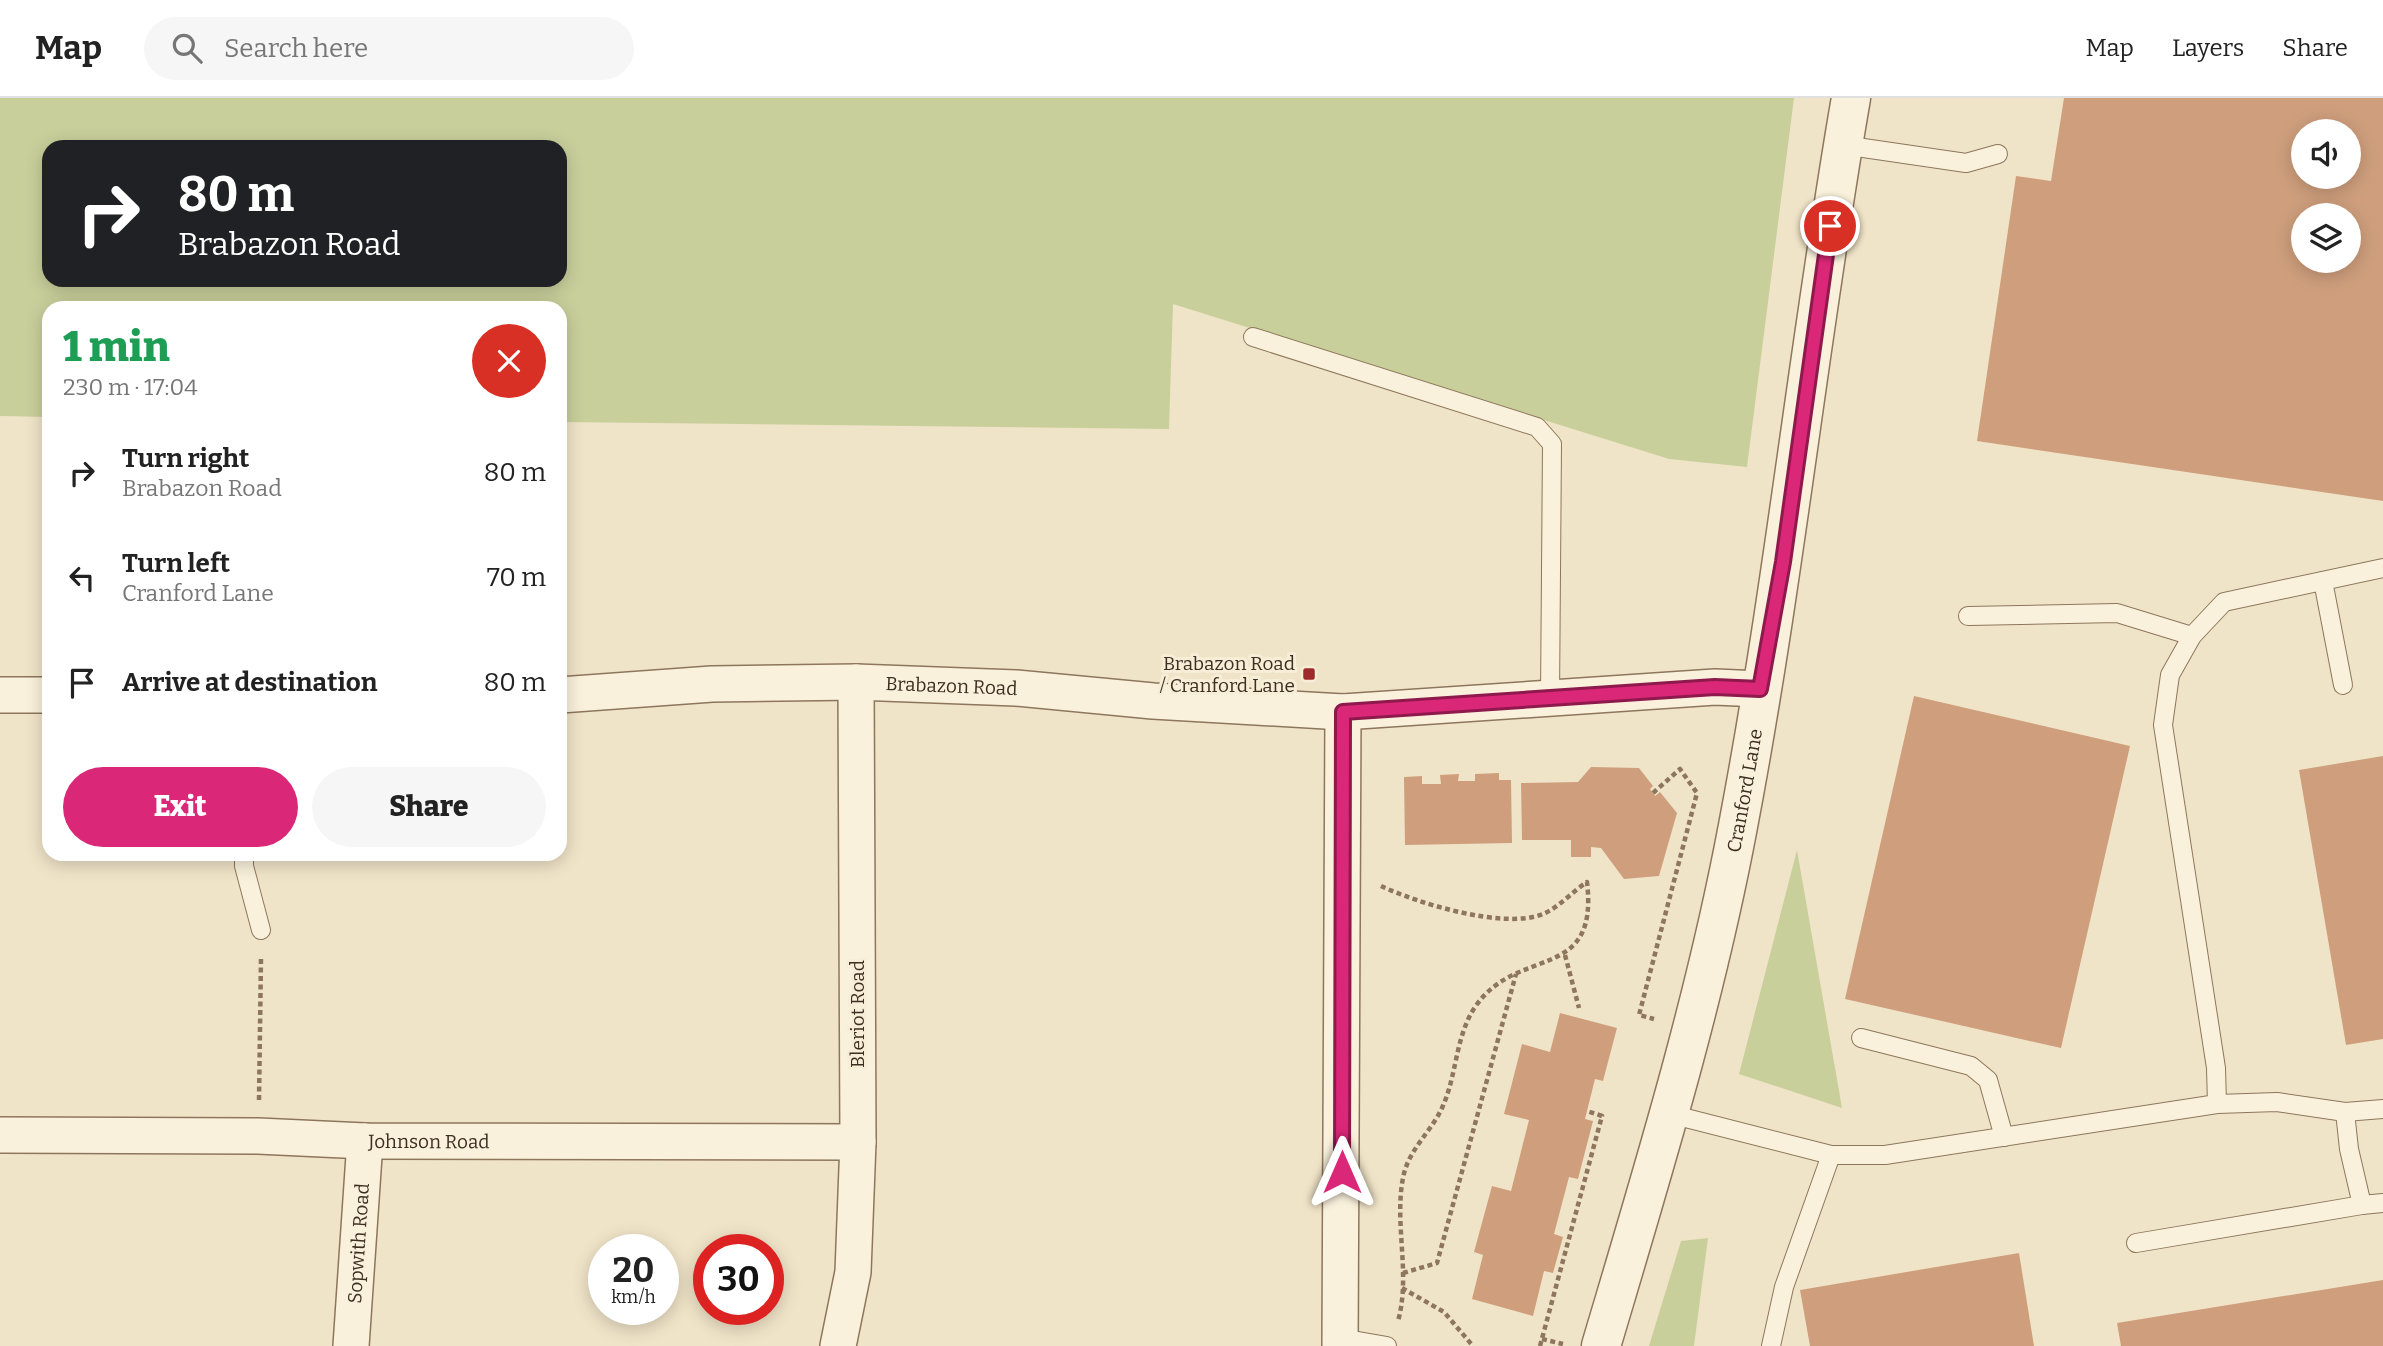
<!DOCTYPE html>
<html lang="en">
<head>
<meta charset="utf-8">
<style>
  :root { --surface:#fff; --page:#f6f6f6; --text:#222; --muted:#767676; --line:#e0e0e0; --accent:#db2777 }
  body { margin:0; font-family:Bitter,serif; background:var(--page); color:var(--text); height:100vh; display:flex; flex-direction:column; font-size:26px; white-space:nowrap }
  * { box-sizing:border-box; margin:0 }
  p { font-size:23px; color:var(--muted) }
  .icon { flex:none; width:38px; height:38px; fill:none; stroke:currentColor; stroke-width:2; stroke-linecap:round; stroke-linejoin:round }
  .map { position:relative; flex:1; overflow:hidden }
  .sheet { position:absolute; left:42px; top:203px; width:525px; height:560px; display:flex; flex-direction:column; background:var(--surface); border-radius:21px; box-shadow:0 4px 18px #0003 }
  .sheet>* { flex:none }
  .hud { position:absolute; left:42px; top:42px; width:525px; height:147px; border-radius:21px; box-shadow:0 4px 18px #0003; background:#202124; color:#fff; overflow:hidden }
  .fabs { position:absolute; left:2291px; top:21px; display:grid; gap:14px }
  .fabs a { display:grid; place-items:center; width:70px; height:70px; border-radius:50%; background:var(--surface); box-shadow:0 4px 18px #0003; font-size:35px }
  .speed { position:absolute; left:588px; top:1136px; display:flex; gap:14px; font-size:35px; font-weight:700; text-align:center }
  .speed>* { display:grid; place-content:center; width:91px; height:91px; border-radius:50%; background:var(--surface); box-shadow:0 4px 18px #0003; line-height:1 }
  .speed small { font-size:18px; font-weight:400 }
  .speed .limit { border:10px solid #d22; background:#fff; color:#111 }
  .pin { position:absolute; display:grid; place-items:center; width:60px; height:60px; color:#fff; margin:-30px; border:4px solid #fff; border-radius:50%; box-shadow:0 2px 7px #0007 }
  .me { position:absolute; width:77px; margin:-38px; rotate:0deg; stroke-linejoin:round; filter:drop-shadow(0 0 5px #0008) }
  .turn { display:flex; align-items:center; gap:24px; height:147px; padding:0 21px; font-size:32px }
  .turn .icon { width:91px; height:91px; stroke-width:2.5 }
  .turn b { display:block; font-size:49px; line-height:60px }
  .round { display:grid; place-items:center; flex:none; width:74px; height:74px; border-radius:37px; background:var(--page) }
  .overview { display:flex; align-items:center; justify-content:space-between; height:119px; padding:0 21px }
  h1 { font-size:42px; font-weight:800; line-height:52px; color:#1e9e55 }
  .action { display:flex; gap:14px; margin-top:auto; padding:14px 21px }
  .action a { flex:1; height:80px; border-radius:42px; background:var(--accent); color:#fff; font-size:28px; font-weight:800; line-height:80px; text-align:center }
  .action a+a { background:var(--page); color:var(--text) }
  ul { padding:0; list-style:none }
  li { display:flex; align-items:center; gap:21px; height:105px; padding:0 21px }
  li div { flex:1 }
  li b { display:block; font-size:26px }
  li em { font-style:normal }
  header { display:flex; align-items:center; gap:42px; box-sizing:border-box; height:98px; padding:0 35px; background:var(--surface); border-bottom:2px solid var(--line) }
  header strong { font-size:33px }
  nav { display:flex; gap:38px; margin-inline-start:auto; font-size:24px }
  .search { width:490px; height:63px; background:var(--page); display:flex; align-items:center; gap:18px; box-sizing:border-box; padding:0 24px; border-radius:38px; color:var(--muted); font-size:26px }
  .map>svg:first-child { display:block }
  .green { fill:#c9cf9b; fill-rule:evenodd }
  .building { fill:#cf9f7d; fill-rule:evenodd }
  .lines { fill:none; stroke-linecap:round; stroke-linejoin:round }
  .service-casing { stroke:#8d765c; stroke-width:20 }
  .minor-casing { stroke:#8d765c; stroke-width:38 }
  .tertiary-casing { stroke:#8d765c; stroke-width:41 }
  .path { stroke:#8d765c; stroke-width:4.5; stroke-dasharray:5 3.5; stroke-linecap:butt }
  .service { stroke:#faf1dc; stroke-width:18 }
  .minor { stroke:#faf1dc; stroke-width:35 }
  .tertiary { stroke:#faf1dc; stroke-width:38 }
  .route-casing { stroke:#8e194d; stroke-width:18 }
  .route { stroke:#db2777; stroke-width:12 }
  .poi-dot { fill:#9e2a2b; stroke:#f7eed8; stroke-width:2.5 }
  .labels { text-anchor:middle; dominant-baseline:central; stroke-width:6; stroke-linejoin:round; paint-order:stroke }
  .poi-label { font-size:19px; fill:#3d2e20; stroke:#f7eed8; text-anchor:end }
  .street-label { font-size:19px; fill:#3d2e20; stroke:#f7eed8 }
</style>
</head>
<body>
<header>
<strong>Map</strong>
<div class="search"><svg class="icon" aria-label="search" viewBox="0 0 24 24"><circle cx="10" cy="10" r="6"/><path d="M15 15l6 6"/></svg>Search here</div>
<nav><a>Map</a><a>Layers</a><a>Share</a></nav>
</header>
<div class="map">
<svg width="2383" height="1248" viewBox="0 0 2383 1248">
  <rect width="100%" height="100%" fill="#f0e4c8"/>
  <g class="green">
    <path d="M0,0H1794L1747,369L1669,361L1173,206L1169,331L560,324V210H49V319L0,318ZM49,49H560V182H49Z"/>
    <polygon points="1797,752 1842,1010 1739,976"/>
    <polygon points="1708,1140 1694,1248 1649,1248 1681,1143"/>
  </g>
  <g class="building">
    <path d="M2064,0H2383V403L1977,343L2016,78L2051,83ZM2303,33H2348V79H2303ZM2303,117H2348V163H2303Z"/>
    <polygon points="1914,598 2130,648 2061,950 1845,901"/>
    <polygon points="2383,658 2383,941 2346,947 2299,672"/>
    <polygon points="1591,669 1639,670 1653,688 1650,691 1655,698 1660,694 1677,715 1659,778 1624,781 1601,750 1591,749 1591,759 1571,759 1571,742 1522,742 1521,685 1578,684"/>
    <polygon points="1499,675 1499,682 1511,682 1512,745 1405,747 1404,679 1422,678 1422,686 1441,686 1440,677 1459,676 1458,683 1475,683 1475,676"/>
    <polygon points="1560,915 1617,930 1603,983 1595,981 1585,1021 1593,1023 1578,1081 1569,1079 1554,1136 1563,1139 1553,1175 1544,1173 1533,1218 1472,1201 1483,1157 1474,1154 1492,1088 1511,1093 1529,1022 1504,1016 1522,946 1550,954"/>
    <polygon points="2019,1155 2034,1248 1810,1248 1800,1192"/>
    <polygon points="2383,1182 2383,1248 2121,1248 2117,1225"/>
  </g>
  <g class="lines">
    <g class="service-casing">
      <g id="service">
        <polyline points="1843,47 1966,65 1998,56"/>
        <polyline points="1253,239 1537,329 1552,346 1550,600"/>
        <polyline points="2323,483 2343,587"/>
        <polyline points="1968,518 2117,515 2192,538"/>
        <polyline points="244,756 244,768 261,832"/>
        <polyline points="1861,940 1971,968 1988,982 2004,1039"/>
        <polyline points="2217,1006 2216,970 2163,627 2170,577 2192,538 2224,504 2383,470"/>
        <polyline points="2345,1014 2349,1051 2362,1107 2383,1105"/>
        <polyline points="1670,1016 1831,1057 1885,1057 2217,1006 2277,1004 2345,1014 2383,1011"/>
        <polyline points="2136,1145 2362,1107"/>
        <polyline points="1341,1240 1387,1248"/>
        <polyline points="1771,1248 1784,1189 1831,1057"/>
      </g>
    </g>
    <g class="minor-casing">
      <g id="minor">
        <polyline points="0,597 49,597"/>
        <path id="s1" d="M560,597L712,586L856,584L1016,590L1153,603L1343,614L1715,589L1760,591"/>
        <path id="s2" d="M0,1037L258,1038L365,1043L858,1044"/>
        <path id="s3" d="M351,1248L365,1043"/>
        <polyline points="838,1248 853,1174 858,1044 856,584"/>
        <polyline points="1340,1248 1343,614"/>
      </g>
    </g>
    <g class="tertiary-casing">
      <g id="tertiary">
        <path id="s4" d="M1601,1248C1652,1076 1705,904 1738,728C1784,487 1809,242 1851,0"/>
      </g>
    </g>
    <g class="path">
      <polyline points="1653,695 1680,671 1697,695 1639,917 1654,921"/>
      <path d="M1381,788C1417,805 1504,832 1543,816C1558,810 1573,793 1587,784C1599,886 1518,846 1475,909C1455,939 1457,978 1442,1010C1431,1034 1408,1052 1403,1080C1394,1126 1411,1177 1398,1223"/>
      <polyline points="1565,857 1579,910"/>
      <polyline points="259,1002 261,860"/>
      <polyline points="1403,1175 1437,1165 1516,876"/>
      <polyline points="1402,1190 1444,1214 1473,1248"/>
      <polyline points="1542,1241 1563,1246"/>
      <polyline points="1540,1248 1602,1018 1587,1013"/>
    </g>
    <use href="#service" class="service"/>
    <use href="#minor" class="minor"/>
    <use href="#tertiary" class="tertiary"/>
  </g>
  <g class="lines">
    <g class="route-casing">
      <polyline id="route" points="1342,1074 1343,614 1715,589 1760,591 1783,464 1830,128"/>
    </g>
    <use href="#route" class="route"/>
  </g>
  <rect class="poi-dot" x="1302" y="569" width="14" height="14" rx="3.5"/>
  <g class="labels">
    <g class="poi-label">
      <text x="1295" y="565">Brabazon Road<tspan x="1295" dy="22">/ Cranford Lane</tspan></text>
    </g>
    <g class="street-label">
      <text stroke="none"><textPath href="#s1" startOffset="392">Brabazon Road</textPath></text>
      <text stroke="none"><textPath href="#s4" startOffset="574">Cranford Lane</textPath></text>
      <text transform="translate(857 916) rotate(-90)">Bleriot Road</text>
      <text stroke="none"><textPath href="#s2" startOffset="429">Johnson Road</textPath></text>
      <text stroke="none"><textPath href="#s3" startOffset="103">Sopwith Road</textPath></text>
    </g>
  </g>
</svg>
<div class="fabs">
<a><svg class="icon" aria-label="sound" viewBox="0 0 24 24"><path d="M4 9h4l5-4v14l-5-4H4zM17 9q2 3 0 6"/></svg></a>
<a><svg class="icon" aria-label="layers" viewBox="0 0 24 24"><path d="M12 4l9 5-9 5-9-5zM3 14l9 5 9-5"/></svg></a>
</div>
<div class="speed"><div>20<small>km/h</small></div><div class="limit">30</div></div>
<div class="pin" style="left:1830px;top:128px;background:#d93025"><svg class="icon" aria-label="arrive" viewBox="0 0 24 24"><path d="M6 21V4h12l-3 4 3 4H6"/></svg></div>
<svg class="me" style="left:1342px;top:1074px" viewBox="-20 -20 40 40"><path d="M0-17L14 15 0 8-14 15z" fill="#db2777" stroke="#fff" stroke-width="4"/></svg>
<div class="hud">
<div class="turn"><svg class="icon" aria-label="right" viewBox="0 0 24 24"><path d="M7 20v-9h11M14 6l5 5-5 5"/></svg><div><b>80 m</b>Brabazon Road</div></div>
</div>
<section class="sheet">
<div class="overview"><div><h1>1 min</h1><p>230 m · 17:04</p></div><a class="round" style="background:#d93025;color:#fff"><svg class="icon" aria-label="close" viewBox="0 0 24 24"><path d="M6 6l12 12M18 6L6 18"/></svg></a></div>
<ul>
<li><svg class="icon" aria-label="right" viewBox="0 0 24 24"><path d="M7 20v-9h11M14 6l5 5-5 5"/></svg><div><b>Turn right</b><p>Brabazon Road</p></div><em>80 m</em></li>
<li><svg class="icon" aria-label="left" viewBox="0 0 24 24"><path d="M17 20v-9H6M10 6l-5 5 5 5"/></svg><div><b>Turn left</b><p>Cranford Lane</p></div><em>70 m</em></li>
<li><svg class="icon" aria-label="arrive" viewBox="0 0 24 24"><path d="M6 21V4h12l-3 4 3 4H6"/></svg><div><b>Arrive at destination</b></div><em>80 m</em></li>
</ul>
<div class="action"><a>Exit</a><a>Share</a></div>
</section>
</div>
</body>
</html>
